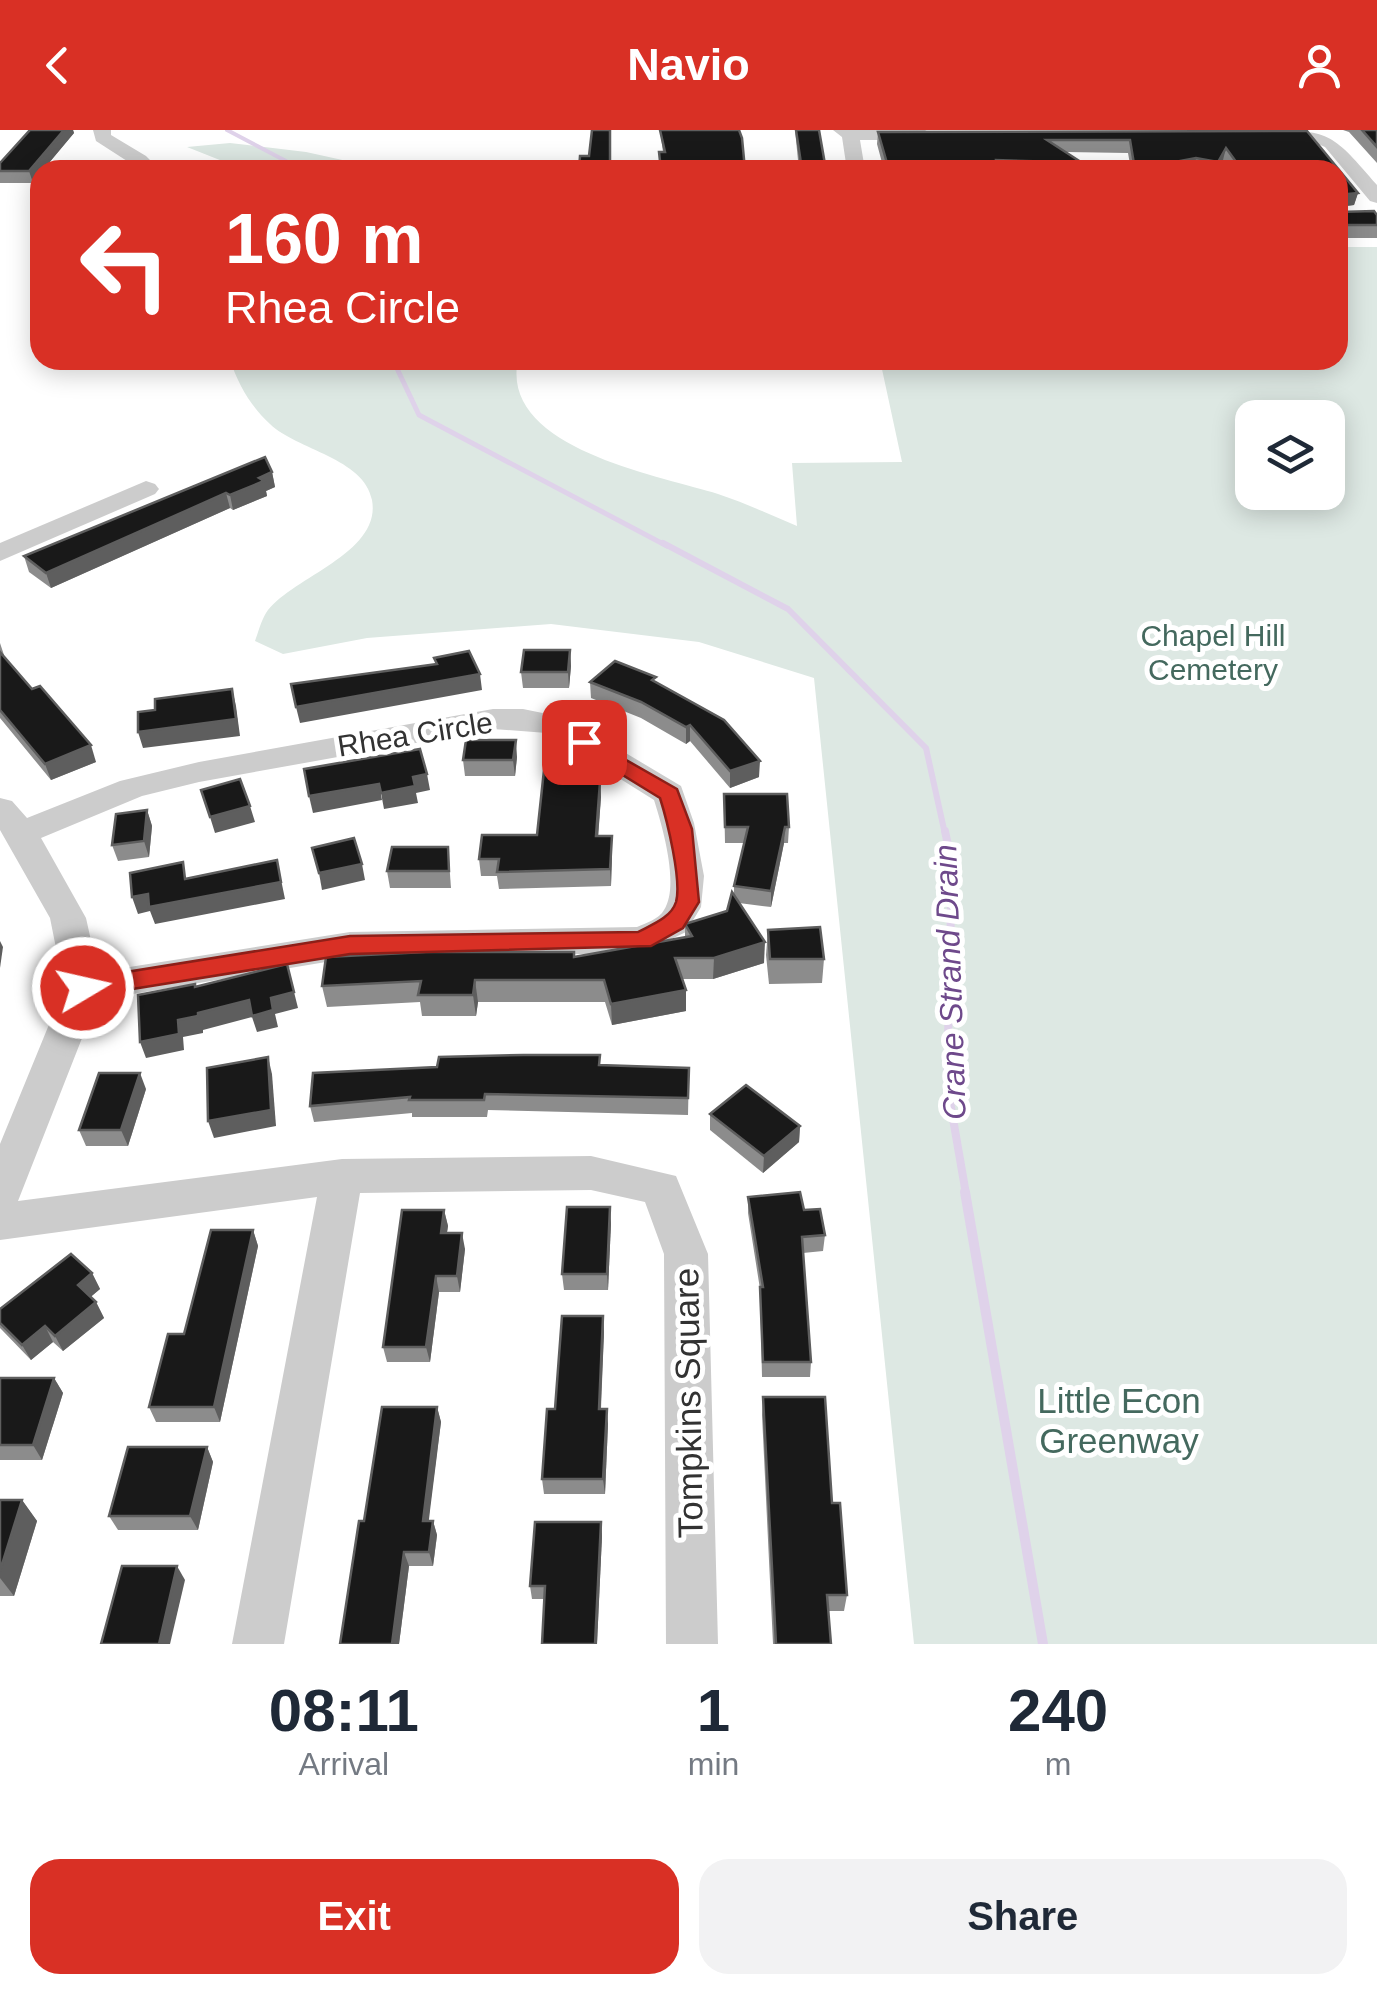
<!DOCTYPE html>
<html lang="en">
<head>
<meta charset="utf-8">
<style>
  :root { --surface:#fff; --page:#f2f2f3; --text:#1f2937; --muted:#747a83; --accent:#d93025 }
  body { margin:0; font-family:Helvetica,sans-serif; background:var(--page); color:var(--text); height:100vh; display:flex; flex-direction:column; font-size:38px; white-space:nowrap }
  * { box-sizing:border-box; margin:0 }
  p { font-size:32px; color:var(--muted) }
  .icon { flex:none; width:55px; height:55px; fill:none; stroke:currentColor; stroke-width:2; stroke-linecap:round; stroke-linejoin:round }
  .map { position:relative; height:1514px; overflow:hidden }
  .details { display:flex; flex-direction:column; background:var(--surface); flex:1 }
  .details>* { flex:none }
  .banner { position:absolute; left:30px; top:30px; width:1318px; height:210px; border-radius:30px; box-shadow:0 5px 25px #0003; background:#d93025; color:#fff; overflow:hidden }
  .buttons { position:absolute; left:1235px; top:270px; display:grid; gap:20px }
  .buttons a { display:grid; place-items:center; width:110px; height:110px; border-radius:20px; background:var(--surface); box-shadow:0 5px 25px #0003; font-size:50px }
  .pin { position:absolute; display:grid; place-items:center; width:85px; height:85px; color:#fff; margin:-42px; border-radius:20px; box-shadow:0 5px 15px #0006 }
  .me { position:absolute; width:110px; margin:-55px; rotate:81deg; stroke-linejoin:round; filter:drop-shadow(0 0 8px #0008) }
  .turn { display:flex; align-items:center; gap:35px; height:210px; padding:0 30px; font-size:45px }
  .turn .icon { width:130px; height:130px; stroke-width:2.5 }
  .turn b { display:block; font-size:70px; line-height:85px }
  .eta { display:flex; justify-content:space-evenly; align-items:center; height:170px; text-align:center }
  .eta b { font-size:60px; font-weight:800; line-height:70px }
  .action { display:flex; gap:20px; margin-top:auto; padding:20px 30px }
  .action a { flex:1; height:115px; border-radius:30px; background:var(--accent); color:#fff; font-size:40px; font-weight:800; line-height:115px; text-align:center }
  .action a+a { background:var(--page); color:var(--text) }
  header { display:flex; justify-content:space-between; align-items:center; height:130px; padding:0 30px; background:var(--accent); color:#fff; font-size:45px; font-weight:800 }
  .map>svg:first-child { display:block }
  .green { fill:#dde8e3; fill-rule:evenodd }
  .lines { fill:none; stroke-linecap:round; stroke-linejoin:round }
  .stream-far4 { stroke:#dfd2ea; stroke-width:4 }
  .stream-far3 { stroke:#dfd2ea; stroke-width:5 }
  .stream-far2 { stroke:#dfd2ea; stroke-width:6 }
  .stream-far1 { stroke:#dfd2ea; stroke-width:8 }
  .stream { stroke:#dfd2ea; stroke-width:10 }
  .minor { fill:#ccc; fill-rule:evenodd }
  .wall { fill:#8c8c8c }
  .shaded-wall { fill:#5e5e5e }
  .building { fill:#191919; stroke:#5e5e5e; stroke-width:2.5 }
  .route { fill:#d93025; stroke:#8d1f18; stroke-width:2.5 }
  .labels { text-anchor:middle; dominant-baseline:central; stroke-width:10; stroke-linejoin:round; paint-order:stroke }
  .park-label { font-size:30px; fill:#44695e; stroke:#fff }
  .street-label { font-size:30px; fill:#323232; stroke:#fff }
  .water-label { font-size:32px; font-style:italic; fill:#6e498b; stroke:#fff }
  .near-park-label { font-size:35px; fill:#44695e; stroke:#fff }
  .near-street-label { font-size:35px; fill:#323232; stroke:#fff }
</style>
</head>
<body>
<header><svg class="icon" aria-label="back" viewBox="0 0 24 24"><path d="M15 5l-7 7 7 7"/></svg>Navio<svg class="icon" aria-label="person" viewBox="0 0 24 24"><circle cx="12" cy="8" r="4"/><path d="M4 21q1-7 8-7t8 7"/></svg></header>
<div class="map">
<svg width="1377" height="1514" viewBox="0 0 1377 1514">
  <rect width="100%" height="100%" fill="#fff"/>
  <g class="green">
    <polygon points="230,13 306,22 388,40 245,40 187,17"/>
    <path d="M1338,117H1377V1514H914L814,548L699,512L551,494L367,508L283,524L255,511C258,503 261,491 266,483C289,448 382,424 372,370C364,328 297,320 270,294C250,275 239,256 230,230H518C499,319 662,346 718,364C745,373 771,385 797,396L792,333L902,332L880,230H1338ZM1252,288H1328V362H1252Z"/>
  </g>
  <g class="lines">
    <polyline class="stream-far4" points="227,0 303,40"/>
    <polyline class="stream-far3" points="393,230 419,285 667,416"/>
    <polyline class="stream-far2" points="663,413 788,479 926,618 945,704"/>
    <polyline class="stream-far1" points="945,701 952,734 947,954 966,1064"/>
    <polyline class="stream" points="965,1062 1043,1514"/>
    <g class="minor">
      <polygon points="93,0 111,0 111,5 146,26 160,40 141,40 96,11"/>
      <polygon points="833,0 925,0 933,5 924,10 860,10 865,40 847,40 842,7"/>
      <path d="M1259,0C1331,0 1331,2 1377,55V73L1370,71L1325,17L1306,9L1260,7Z"/>
      <polygon points="146,351 155,354 159,359 155,364 0,431 0,413"/>
      <path d="M493,579H523L567,588L681,656L694,693L704,746L701,777L686,802L642,823L350,828L97,870L18,1071L342,1029L591,1026L676,1046L708,1124L718,1514H666L664,1124L645,1072L591,1060L360,1063L284,1514H232L317,1067L0,1110V1014L64,858L50,788L0,700V668L12,671L27,688L120,651L199,632ZM493,599L547,603L654,670C662,695 680,756 664,780C659,789 646,793 637,797L350,802L98,842L86,788L41,708L142,666L199,652Z"/>
    </g>
  </g>
  <g class="wall">
    <polygon points="30,0 73,0 74,3 43,40 40,40 40,44 33,53 0,53 0,33"/>
    <polygon points="660,0 739,0 745,40 659,40 659,22 663,22"/>
    <polygon points="795,0 819,0 826,40 799,40"/>
    <polygon points="1343,0 1377,0 1377,33 1349,2"/>
    <polygon points="1307,1 1358,63 1354,75 1339,77 1339,82 1377,85 1377,108 1338,108 1338,40 1231,40 1223,30 1217,40 1131,40 1128,23 1066,22 1087,40 884,40 877,14 878,2"/>
    <polygon points="272,342 275,357 266,361 267,366 233,380 230,378 51,458 29,442 24,426"/>
    <polygon points="0,513 4,525 3,525 96,632 51,650 0,588"/>
    <polygon points="570,520 571,536 569,558 523,558 521,542"/>
    <polygon points="590,552 656,553 759,647 730,658 690,611 686,614 641,588 591,568"/>
    <polygon points="517,627 515,646 465,646 463,630"/>
    <polygon points="582,640 583,651 600,651 601,667 598,706 612,722 611,756 499,759 497,746 481,746 479,729 537,705"/>
    <polygon points="724,664 789,697 788,713 784,713 771,777 739,773 764,833 713,849 683,849 686,881 612,895 605,872 478,872 476,886 422,886 420,872 327,877 322,856 575,827 685,807 685,794 727,781 734,766 734,756 744,713 725,713"/>
    <polygon points="147,680 152,696 149,727 118,731 112,715"/>
    <polygon points="448,717 451,758 390,758 387,741"/>
    <polygon points="768,800 824,829 822,853 769,854 766,825"/>
    <polygon points="601,935 689,938 688,985 488,980 487,987 412,987 412,983 314,992 310,976"/>
    <polygon points="146,959 128,1016 86,1016 79,1000"/>
    <polygon points="710,984 800,996 799,1012 763,1043 710,1000"/>
    <polygon points="748,1067 804,1080 825,1105 823,1121 803,1123 811,1232 810,1247 762,1247 760,1159 748,1083"/>
    <polygon points="444,1080 448,1096 447,1103 465,1119 460,1162 439,1162 430,1232 387,1232 383,1217"/>
    <polygon points="611,1093 608,1160 564,1160 562,1144"/>
    <polygon points="253,1100 258,1116 220,1292 156,1292 149,1277 184,1204"/>
    <polygon points="92,1143 100,1159 90,1167 96,1172 104,1188 63,1221 53,1212 31,1230 2,1200 0,1198 0,1179"/>
    <polygon points="603,1186 604,1202 601,1279 608,1294 605,1364 544,1364 542,1349 555,1279"/>
    <polygon points="0,1248 54,1248 63,1263 42,1330 0,1330"/>
    <polygon points="763,1267 832,1373 847,1465 844,1481 828,1481 831,1514 773,1514 762,1285"/>
    <polygon points="437,1277 441,1292 428,1391 433,1391 437,1405 433,1436 409,1436 399,1514 340,1514 364,1391"/>
    <polygon points="207,1317 213,1332 198,1400 118,1400 109,1386"/>
    <polygon points="0,1370 22,1370 37,1391 14,1466 0,1466"/>
    <polygon points="601,1392 602,1406 597,1514 542,1514 544,1469 532,1469 530,1456"/>
  </g>
  <g class="shaded-wall">
    <polygon points="64,0 73,0 74,3 43,40 40,40 40,44 33,53 29,41"/>
    <polygon points="1226,18 1223,30 1216,40 1218,32"/>
    <polygon points="1196,28 1194,40 1158,40 1159,35"/>
    <polygon points="1358,63 1354,75 1338,77 1339,65"/>
    <polygon points="272,342 275,357 266,361 267,366 233,380 230,365"/>
    <polygon points="226,363 230,378 51,458 46,443"/>
    <polygon points="570,520 571,536 569,558 568,542"/>
    <polygon points="480,544 482,560 300,593 296,577"/>
    <polygon points="232,559 236,576 240,606 143,618 138,602"/>
    <polygon points="690,595 690,611 686,614 686,597"/>
    <polygon points="516,610 517,627 515,646 513,630"/>
    <polygon points="91,615 96,632 51,650 45,634"/>
    <polygon points="760,631 759,647 730,658 730,641"/>
    <polygon points="427,644 430,660 416,663 418,673 384,679 381,663 413,647"/>
    <polygon points="600,651 601,667 597,722 596,706"/>
    <polygon points="379,654 382,670 313,683 309,666"/>
    <polygon points="250,676 255,692 215,703 210,687"/>
    <polygon points="147,680 152,696 149,727 144,711"/>
    <polygon points="785,697 784,713 771,777 771,761"/>
    <polygon points="612,706 612,722 611,756 610,739"/>
    <polygon points="277,730 285,769 155,794 150,781 138,784 132,767"/>
    <polygon points="362,734 365,750 322,760 319,743"/>
    <polygon points="0,811 3,817 0,838"/>
    <polygon points="765,812 764,833 713,849 714,828"/>
    <polygon points="287,834 298,878 275,884 278,897 257,902 252,887 203,900 203,903 183,907 184,920 146,928 140,912 178,890 198,883 249,870 271,868"/>
    <polygon points="475,850 478,872 476,886 473,865"/>
    <polygon points="686,860 686,881 612,895 611,874"/>
    <polygon points="268,927 272,944 276,996 214,1008 208,991"/>
    <polygon points="140,943 146,959 128,1016 121,1000"/>
    <polygon points="800,996 799,1012 763,1043 764,1026"/>
    <polygon points="610,1077 611,1093 608,1160 607,1144"/>
    <polygon points="444,1080 448,1096 444,1119 441,1103"/>
    <polygon points="253,1100 258,1116 220,1292 214,1277"/>
    <polygon points="462,1103 465,1119 460,1162 457,1146"/>
    <polygon points="92,1143 100,1159 86,1171 78,1155"/>
    <polygon points="436,1146 439,1162 430,1232 426,1217"/>
    <polygon points="96,1172 104,1188 63,1221 55,1206"/>
    <polygon points="603,1186 604,1202 600,1294 599,1279"/>
    <polygon points="45,1196 53,1212 31,1230 22,1215"/>
    <polygon points="54,1248 63,1263 42,1330 33,1315"/>
    <polygon points="437,1277 441,1292 427,1405 423,1391"/>
    <polygon points="607,1279 608,1294 605,1364 603,1349"/>
    <polygon points="207,1317 213,1332 198,1400 190,1386"/>
    <polygon points="22,1370 37,1391 14,1466 0,1448 0,1441"/>
    <polygon points="433,1391 437,1405 433,1436 429,1422"/>
    <polygon points="601,1392 602,1406 597,1514 595,1514"/>
    <polygon points="404,1422 409,1436 399,1514 392,1514"/>
    <polygon points="177,1436 185,1450 170,1514 159,1514"/>
  </g>
  <g class="building">
    <polygon points="30,0 64,0 29,41 0,41 0,33"/>
    <polygon points="592,0 610,0 610,40 579,40 580,26 589,26"/>
    <polygon points="660,0 739,0 742,8 745,40 661,40 659,22 665,22"/>
    <polygon points="796,0 819,0 826,40 802,40"/>
    <polygon points="1362,0 1377,0 1377,17"/>
    <polygon points="1307,1 1358,63 1339,65 1339,82 1374,81 1377,85 1377,95 1338,95 1338,40 1242,40 1226,18 1218,32 1196,28 1159,35 1161,40 1135,40 1130,10 1047,10 1084,34 1087,40 1061,40 1057,32 996,30 997,40 889,40 878,2"/>
    <polygon points="265,327 272,342 259,348 264,351 230,365 226,363 46,443 24,426"/>
    <polygon points="524,520 570,520 568,542 521,542"/>
    <polygon points="469,521 480,544 296,577 291,554 437,534 434,528"/>
    <polygon points="0,522 32,559 40,556 91,615 45,634 0,580"/>
    <polygon points="615,531 656,547 652,550 724,590 760,631 730,641 690,595 686,597 641,572 590,552"/>
    <polygon points="232,559 236,589 138,602 138,582 155,580 155,569"/>
    <polygon points="466,610 516,610 513,630 463,630"/>
    <polygon points="420,619 427,644 413,647 415,656 381,663 379,654 309,666 304,639"/>
    <polygon points="544,640 582,640 581,651 600,651 596,706 612,706 610,739 497,742 499,729 479,729 482,705 537,705"/>
    <polygon points="240,649 250,676 210,687 201,660"/>
    <polygon points="724,664 787,664 789,697 785,697 771,761 734,756 748,697 725,697"/>
    <polygon points="147,680 144,711 112,715 116,684"/>
    <polygon points="354,708 362,734 319,743 312,718"/>
    <polygon points="392,717 448,717 449,741 387,741"/>
    <polygon points="277,730 281,752 149,777 148,764 132,767 130,743 183,732 185,749"/>
    <polygon points="732,762 765,812 714,828 675,828 686,860 611,874 604,850 475,850 473,865 418,865 421,851 322,856 326,827 426,822 574,822 574,827 692,806 685,794 727,781"/>
    <polygon points="820,797 824,829 770,829 768,800"/>
    <polygon points="287,834 294,862 271,868 273,880 252,886 249,870 198,883 198,886 178,890 179,904 140,912 138,865 195,854 195,857"/>
    <polygon points="523,925 600,925 599,935 689,938 688,968 485,964 484,970 409,970 410,967 310,976 313,943 437,937 439,927"/>
    <polygon points="268,927 271,980 208,991 207,938"/>
    <polygon points="99,943 140,943 121,1000 79,1000"/>
    <polygon points="746,955 800,996 764,1026 710,984"/>
    <polygon points="800,1062 804,1080 820,1079 825,1105 802,1107 811,1232 763,1232 760,1157 763,1157 748,1067"/>
    <polygon points="567,1077 610,1077 607,1144 562,1144"/>
    <polygon points="402,1080 444,1080 441,1103 462,1103 457,1146 436,1146 426,1217 383,1217"/>
    <polygon points="211,1100 253,1100 214,1277 149,1277 168,1204 184,1204"/>
    <polygon points="71,1124 92,1143 78,1155 96,1172 55,1206 45,1196 22,1215 0,1193 0,1179"/>
    <polygon points="562,1186 603,1186 599,1279 607,1279 603,1349 542,1349 547,1279 555,1279"/>
    <polygon points="0,1248 54,1248 33,1315 0,1315"/>
    <polygon points="763,1267 825,1267 832,1373 840,1373 847,1465 827,1465 831,1514 776,1514"/>
    <polygon points="382,1277 437,1277 423,1391 433,1391 429,1422 404,1422 392,1514 340,1514 359,1391 364,1391"/>
    <polygon points="128,1317 207,1317 190,1386 109,1386"/>
    <polygon points="0,1370 22,1370 0,1441"/>
    <polygon points="535,1392 601,1392 595,1514 542,1514 545,1456 530,1456"/>
    <polygon points="122,1436 177,1436 159,1514 101,1514"/>
  </g>
  <path class="route" d="M584,606L677,659L692,699L699,772L683,798L651,816L350,824L83,867L71,858L83,849L350,806L638,802C651,795 671,788 676,772C682,751 667,690 660,668L577,617L574,612Z"/>
  <g class="labels">
    <g class="park-label">
      <text x="1213" y="505">Chapel Hill<tspan x="1213" dy="34">Cemetery</tspan></text>
    </g>
    <g class="street-label">
      <text transform="translate(415 604) rotate(-9)">Rhea Circle</text>
    </g>
    <g class="water-label">
      <text transform="translate(950 852) rotate(-92)">Crane Strand Drain</text>
    </g>
    <g class="near-park-label">
      <text x="1119" y="1270">Little Econ<tspan x="1119" dy="40">Greenway</tspan></text>
    </g>
    <g class="near-street-label">
      <text transform="translate(688 1273) rotate(-91)">Tompkins Square</text>
    </g>
  </g>
</svg>
<div class="buttons">
<a><svg class="icon" aria-label="layers" viewBox="0 0 24 24"><path d="M12 4l9 5-9 5-9-5zM3 14l9 5 9-5"/></svg></a>
</div>
<div class="pin" style="left:584px;top:612px;background:#d93025"><svg class="icon" aria-label="arrive" viewBox="0 0 24 24"><path d="M6 21V4h12l-3 4 3 4H6"/></svg></div>
<svg class="me" style="left:83px;top:858px" viewBox="-20 -20 40 40"><circle r="17" fill="#d93025" stroke="#fff" stroke-width="3"/><path d="M0-11L8 9 0 5-8 9z" fill="#fff"/></svg>
<div class="banner">
<div class="turn"><svg class="icon" aria-label="left" viewBox="0 0 24 24"><path d="M17 20v-9H6M10 6l-5 5 5 5"/></svg><div><b>160 m</b>Rhea Circle</div></div>
</div>
</div>
<section class="details">
<div class="eta">
<div><b>08:11</b><p>Arrival</p></div>
<div><b>1</b><p>min</p></div>
<div><b>240</b><p>m</p></div>
</div>
<div class="action"><a>Exit</a><a>Share</a></div>
</section>
</body>
</html>
